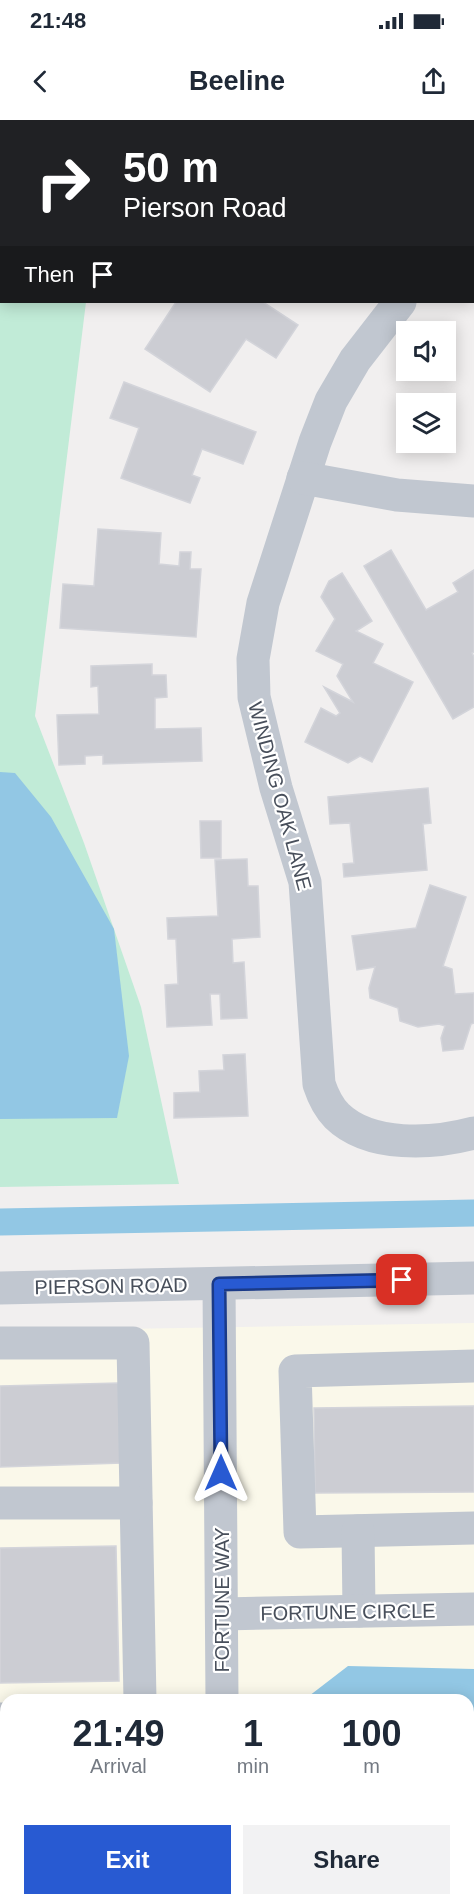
<!DOCTYPE html>
<html lang="en">
<head>
<meta charset="utf-8">
<style>
  :root { --surface:#fff; --page:#f2f2f3; --text:#1f2937; --muted:#747a83; --accent:#285ad2 }
  body { margin:0; font-family:Helvetica,sans-serif; background:var(--page); color:var(--text); height:100vh; display:flex; flex-direction:column; font-size:22px; white-space:nowrap }
  * { box-sizing:border-box; margin:0 }
  p { font-size:20px; color:var(--muted) }
  .icon { flex:none; width:33px; height:33px; fill:none; stroke:currentColor; stroke-width:2; stroke-linecap:round; stroke-linejoin:round }
  .map { position:relative; flex:1; overflow:hidden }
  .side { position:absolute; left:0px; top:1574px; width:474px; height:212px; display:flex; flex-direction:column; background:var(--surface); border-radius:18px 18px 0 0; box-shadow:0 3px 15px #0003 }
  .side>* { flex:none }
  .hud { position:absolute; left:0px; top:0px; width:474px; height:183px; box-shadow:0 3px 15px #0003; background:#202124; color:#fff; overflow:hidden }
  .buttons { position:absolute; left:396px; top:201px; display:grid; gap:12px }
  .buttons a { display:grid; place-items:center; width:60px; height:60px; border-radius:0px; background:var(--surface); box-shadow:0 3px 15px #0003; font-size:30px }
  .pin { position:absolute; display:grid; place-items:center; width:51px; height:51px; color:#fff; margin:-26px; border-radius:12px; box-shadow:0 3px 9px #0006 }
  .me { position:absolute; width:66px; margin:-33px; rotate:0deg; stroke-linejoin:round; filter:drop-shadow(0 0 4px #0008) }
  .turn { display:flex; align-items:center; gap:21px; height:126px; padding:0 24px; font-size:27px }
  .turn .icon { width:78px; height:78px; stroke-width:2.5 }
  .turn b { display:block; font-size:42px; line-height:51px }
  .then { display:flex; align-items:center; height:57px; padding:0 24px; background:#0003; gap:12px; font-size:22px }
  .eta { display:flex; justify-content:space-evenly; align-items:center; height:102px; text-align:center }
  .eta b { font-size:36px; font-weight:700; line-height:42px }
  .primary-button { display:flex; gap:12px; margin-top:auto; padding:12px 24px }
  .primary-button a { flex:1; height:69px; border-radius:0px; background:var(--accent); color:#fff; font-size:24px; font-weight:700; line-height:69px; text-align:center }
  .primary-button a+a { background:var(--page); color:var(--text) }
  .status { display:flex; justify-content:space-between; align-items:center; height:42px; padding:0 30px; background:var(--surface); direction:ltr }
  .status svg { height:16px; fill:currentColor }
  header { display:flex; justify-content:space-between; align-items:center; height:78px; padding:0 24px; background:var(--surface); font-size:27px; font-weight:700 }
  .map>svg:first-child { display:block }
  .commercial { fill:#faf8ea; fill-rule:evenodd }
  .green { fill:#c1ebd7 }
  .water { fill:#92c7e4 }
  .lines { fill:none; stroke-linecap:round; stroke-linejoin:round }
  .canal { stroke:#92c7e4; stroke-width:27 }
  .building { fill:#cccdd3; stroke:#d3d4da; stroke-width:1.5 }
  .minor { stroke:#c1c7d0; stroke-width:33 }
  .route-casing { stroke:#1a3a88; stroke-width:15 }
  .route { stroke:#285ad2; stroke-width:10 }
  .labels { text-anchor:middle; dominant-baseline:central; stroke-width:4.5; stroke-linejoin:round; paint-order:stroke }
  .street-label { font-size:20px; fill:#484f5b; stroke:#fff }
</style>
</head>
<body>
<div class="status"><b>21:48</b><svg viewBox="0 0 49 12"><path d="M0 12V9h3v3zM5 12V6h3v6zM10 12V3h3v9zM15 12V0h3v12zM26 1h20v11H26zM47 4h2v5h-2z"/></svg></div>
<header><svg class="icon" aria-label="back" viewBox="0 0 24 24"><path d="M15 5l-7 7 7 7"/></svg>Beeline<svg class="icon" aria-label="share" viewBox="0 0 24 24"><path d="M12 15V3M7 8l5-5 5 5M5 13v7h14v-7"/></svg></header>
<div class="map">
<svg width="474" height="1784" viewBox="0 0 474 1784">
  <rect width="100%" height="100%" fill="#f1efef"/>
  <path class="commercial" d="M474,1203V1784H0V1211ZM6,1580H468V1779H6Z"/>
  <polygon class="green" points="0,0 83,0 2,2 2,182 86,182 35,596 84,723 141,887 179,1064 0,1067"/>
  <g class="water">
    <polygon points="0,652 15,653 51,697 114,809 129,936 117,998 0,999"/>
    <polygon points="348,1546 474,1549 474,1674 468,1673 468,1580 309,1579 309,1576"/>
  </g>
  <g class="lines">
    <polyline class="canal" points="0,1102 474,1093"/>
  </g>
  <g class="building">
    <polygon points="176,182 263,182 298,205 276,238 246,219 210,272 145,229"/>
    <polygon points="124,262 256,312 243,344 202,329 192,355 200,358 190,383 121,358 139,308 110,298"/>
    <polygon points="98,409 161,413 159,444 179,446 180,432 191,432 190,449 201,449 196,517 60,508 63,464 94,466"/>
    <polygon points="391,430 426,490 458,472 453,463 474,450 474,532 472,533 474,537 474,587 453,599 364,446"/>
    <polygon points="342,453 372,501 356,511 383,524 373,543 413,562 372,642 360,636 348,643 305,622 321,588 336,596 340,593 324,567 353,582 337,556 343,544 316,531 335,499 321,477 329,461"/>
    <polygon points="152,544 152,555 166,555 167,577 155,578 155,609 201,608 202,641 103,644 103,635 85,636 85,644 59,645 57,595 99,594 98,566 91,567 91,546"/>
    <polygon points="428,668 431,703 423,704 427,750 344,757 343,744 354,743 350,703 330,704 328,677"/>
    <polygon points="200,701 221,701 221,738 201,738"/>
    <polygon points="247,739 248,766 258,766 260,817 232,819 233,843 244,842 247,898 221,899 220,874 210,874 212,905 167,907 165,865 178,864 176,819 168,819 167,798 218,796 215,740"/>
    <polygon points="430,765 466,777 443,846 452,849 455,874 474,873 474,903 471,904 463,929 443,931 441,918 445,906 439,904 418,907 400,901 398,888 370,878 369,868 375,847 357,850 352,816 416,808"/>
    <polygon points="245,934 248,996 174,998 174,973 200,972 199,951 224,950 223,935"/>
    <polygon points="119,1263 122,1343 0,1347 0,1266"/>
    <polygon points="474,1286 474,1372 315,1373 314,1288"/>
    <polygon points="116,1426 119,1561 0,1563 0,1428"/>
    <polygon points="0,1680 6,1680 6,1738 0,1739"/>
    <polygon points="468,1763 474,1763 474,1784 337,1784 337,1779 468,1779"/>
  </g>
  <g class="lines">
    <g class="minor">
      <polyline points="472,86 474,84"/>
      <polyline points="472,122 474,123"/>
      <path d="M400,182L355,240L331,281L315,322L263,483L253,539L254,577L276,668L305,762L319,964C323,976 328,987 337,996C370,1028 433,1024 474,1013"/>
      <polyline points="303,358 397,375 474,381"/>
      <polyline points="219,1164 222,1580"/>
      <polyline points="0,1168 474,1158"/>
      <polyline points="0,1223 133,1223 140,1580"/>
      <polyline points="474,1246 295,1251 300,1412 474,1408"/>
      <polyline points="0,1383 136,1383"/>
      <polyline points="358,1411 359,1491"/>
      <polyline points="222,1494 474,1489"/>
      <polyline points="0,1599 6,1599"/>
      <polyline points="0,1662 6,1662"/>
      <polyline points="468,1713 474,1713"/>
      <polyline points="0,1776 6,1775"/>
      <polyline points="224,1779 224,1784"/>
      <polyline points="296,1779 296,1784"/>
      <polyline points="118,1784 118,1779"/>
    </g>
  </g>
  <g class="lines">
    <g class="route-casing">
      <polyline id="route" points="221,1353 219,1164 402,1160"/>
    </g>
    <use href="#route" class="route"/>
  </g>
  <g class="labels">
    <g class="street-label">
      <text transform="translate(280 676) rotate(75)">WINDING OAK LANE</text>
      <text transform="translate(111 1166) rotate(-1)">PIERSON ROAD</text>
      <text transform="translate(222 1480) rotate(-90)">FORTUNE WAY</text>
      <text transform="translate(348 1492) rotate(-1)">FORTUNE CIRCLE</text>
    </g>
  </g>
</svg>
<div class="buttons">
<a><svg class="icon" aria-label="sound" viewBox="0 0 24 24"><path d="M4 9h4l5-4v14l-5-4H4zM17 9q2 3 0 6"/></svg></a>
<a><svg class="icon" aria-label="layers" viewBox="0 0 24 24"><path d="M12 4l9 5-9 5-9-5zM3 14l9 5 9-5"/></svg></a>
</div>
<div class="pin" style="left:402px;top:1160px;background:#d93025"><svg class="icon" aria-label="arrive" viewBox="0 0 24 24"><path d="M6 21V4h12l-3 4 3 4H6"/></svg></div>
<svg class="me" style="left:221px;top:1353px" viewBox="-20 -20 40 40"><path d="M0-17L14 15 0 8-14 15z" fill="#285ad2" stroke="#fff" stroke-width="4"/></svg>
<div class="hud">
<div class="turn"><svg class="icon" aria-label="right" viewBox="0 0 24 24"><path d="M7 20v-9h11M14 6l5 5-5 5"/></svg><div><b>50 m</b>Pierson Road</div></div>
<div class="then">Then<svg class="icon" aria-label="arrive" viewBox="0 0 24 24"><path d="M6 21V4h12l-3 4 3 4H6"/></svg></div>
</div>
<section class="side">
<div class="eta">
<div><b>21:49</b><p>Arrival</p></div>
<div><b>1</b><p>min</p></div>
<div><b>100</b><p>m</p></div>
</div>
<div class="primary-button"><a>Exit</a><a>Share</a></div>
</section>
</div>
</body>
</html>
